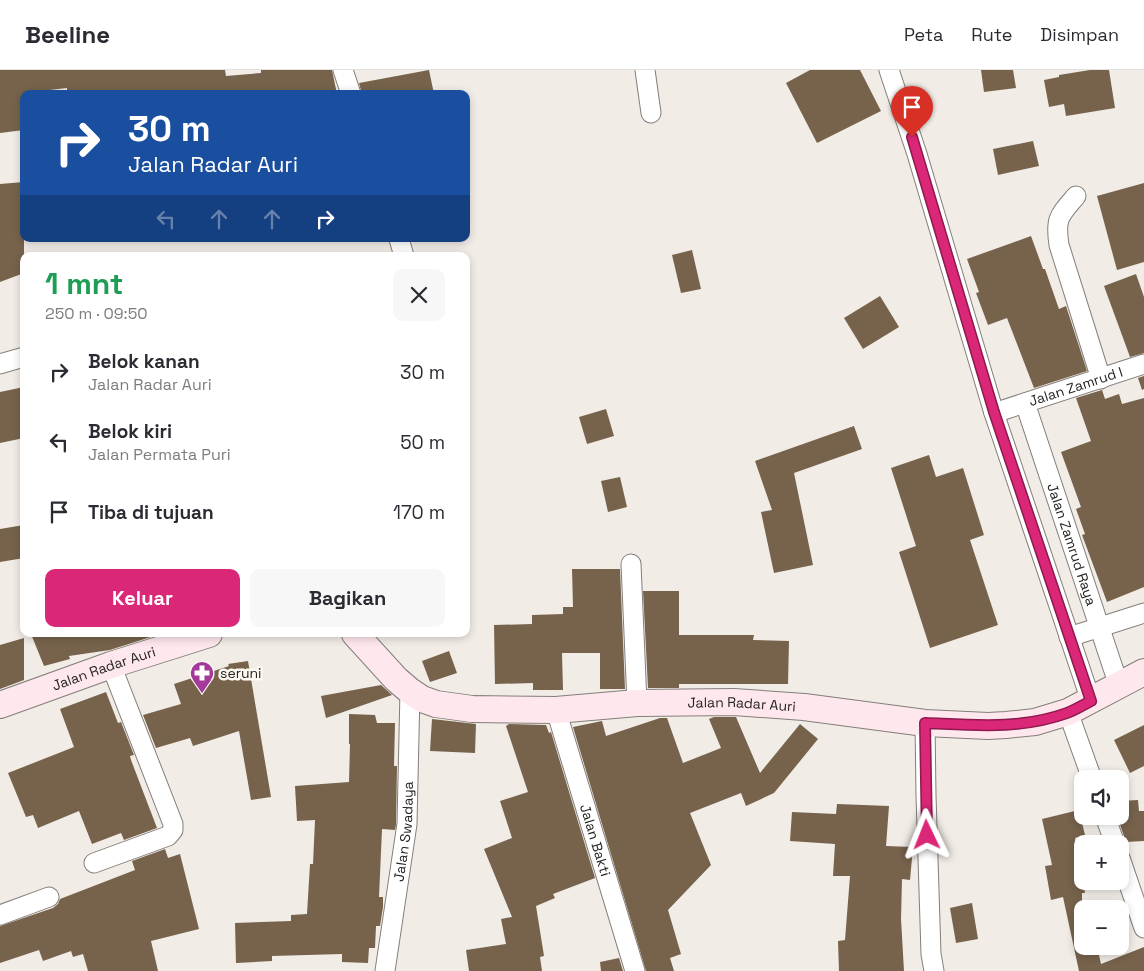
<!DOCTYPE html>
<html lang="id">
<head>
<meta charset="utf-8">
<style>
  :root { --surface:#fff; --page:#f7f7f7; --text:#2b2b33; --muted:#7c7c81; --line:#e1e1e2; --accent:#db2777 }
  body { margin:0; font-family:"Space Grotesk",sans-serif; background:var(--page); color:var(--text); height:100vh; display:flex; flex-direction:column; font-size:19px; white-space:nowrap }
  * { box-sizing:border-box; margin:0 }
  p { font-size:16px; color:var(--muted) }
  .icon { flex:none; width:28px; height:28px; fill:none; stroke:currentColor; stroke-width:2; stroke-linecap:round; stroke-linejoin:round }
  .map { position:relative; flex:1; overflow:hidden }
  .panel { position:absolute; left:20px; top:182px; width:450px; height:385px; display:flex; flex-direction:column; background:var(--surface); border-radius:10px; box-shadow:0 2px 8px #0003 }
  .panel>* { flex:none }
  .guide { position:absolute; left:20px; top:20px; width:450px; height:152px; border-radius:10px; box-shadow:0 2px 8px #0003; background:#1a4fa0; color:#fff; overflow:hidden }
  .controls { position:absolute; left:1074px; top:700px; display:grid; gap:10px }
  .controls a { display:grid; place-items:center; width:55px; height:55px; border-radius:10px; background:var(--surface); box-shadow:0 2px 8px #0003; font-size:25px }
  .pin { position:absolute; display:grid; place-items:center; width:42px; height:42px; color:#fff; margin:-51px -21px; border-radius:50% 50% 50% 0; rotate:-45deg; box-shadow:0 0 5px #0007 }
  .pin .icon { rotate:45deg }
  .me { position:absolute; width:55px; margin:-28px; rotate:358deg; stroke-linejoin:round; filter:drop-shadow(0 0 4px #0008) }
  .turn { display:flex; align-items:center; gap:18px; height:105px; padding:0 25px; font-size:22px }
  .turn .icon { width:65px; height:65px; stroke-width:2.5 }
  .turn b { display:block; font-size:35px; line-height:42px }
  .lanes { display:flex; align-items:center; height:48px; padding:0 25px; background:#0003; justify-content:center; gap:25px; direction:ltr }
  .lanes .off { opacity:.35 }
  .round { display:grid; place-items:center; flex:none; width:52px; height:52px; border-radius:10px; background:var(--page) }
  .head { display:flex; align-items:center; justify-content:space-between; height:85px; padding:0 25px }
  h1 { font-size:30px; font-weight:700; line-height:38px; color:#1e9e55 }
  .action { display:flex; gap:10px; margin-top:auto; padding:10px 25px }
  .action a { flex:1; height:58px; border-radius:10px; background:var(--accent); color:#fff; font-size:20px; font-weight:700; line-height:58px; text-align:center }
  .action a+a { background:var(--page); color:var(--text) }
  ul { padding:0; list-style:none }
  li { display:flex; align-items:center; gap:15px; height:70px; padding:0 25px }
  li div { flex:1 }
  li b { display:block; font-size:19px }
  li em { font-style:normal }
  header { display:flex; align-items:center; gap:30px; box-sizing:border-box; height:70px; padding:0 25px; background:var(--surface); border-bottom:1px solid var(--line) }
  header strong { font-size:24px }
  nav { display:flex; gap:28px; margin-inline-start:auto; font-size:18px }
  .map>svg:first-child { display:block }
  .building { fill:#77634c }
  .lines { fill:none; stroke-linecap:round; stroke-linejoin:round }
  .street-casing { stroke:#837e79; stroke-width:21 }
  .secondary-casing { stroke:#837e79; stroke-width:28 }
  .street { stroke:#fff; stroke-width:19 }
  .secondary { stroke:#ffe8ed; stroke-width:26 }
  .route-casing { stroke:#8e194d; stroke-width:12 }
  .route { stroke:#db2777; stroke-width:9 }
  .labels { text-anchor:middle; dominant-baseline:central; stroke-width:5; stroke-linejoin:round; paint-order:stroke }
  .street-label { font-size:14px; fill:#262422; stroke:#fff9f3 }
  .poi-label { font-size:14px; fill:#262422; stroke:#fff9f3; text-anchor:start }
</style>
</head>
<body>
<header>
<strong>Beeline</strong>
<nav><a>Peta</a><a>Rute</a><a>Disimpan</a></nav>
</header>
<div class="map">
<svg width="1144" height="901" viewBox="0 0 1144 901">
  <rect width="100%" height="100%" fill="#f1ece6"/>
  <g class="building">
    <polygon points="0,0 225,0 226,6 261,3 261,0 332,0 337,24 67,24 67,18 24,23 24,60 0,63"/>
    <polygon points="429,0 434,24 362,24 359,13"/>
    <polygon points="810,0 860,0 881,41 817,73 786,13"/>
    <polygon points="981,0 1013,0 1016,18 984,22"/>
    <polygon points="1090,0 1109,0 1115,38 1066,46 1064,34 1049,37 1044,10 1059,7 1059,5"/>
    <polygon points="1033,71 1039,96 998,105 993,79"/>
    <polygon points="24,112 24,203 0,212 0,114"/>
    <polygon points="1144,113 1144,192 1117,200 1097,126"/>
    <polygon points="1031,166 1043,199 1045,199 1059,239 1066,236 1087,301 1034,318 1007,248 988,255 976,223 979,222 967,189"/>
    <polygon points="692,180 701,219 681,223 672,185"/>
    <polygon points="1136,204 1144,227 1144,283 1130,287 1104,216"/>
    <polygon points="880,226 899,257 863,279 844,248"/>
    <polygon points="1144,306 1144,319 1142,320 1138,308"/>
    <polygon points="24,317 24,368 0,373 0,322"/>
    <polygon points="1102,320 1105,329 1119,324 1122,334 1144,328 1144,517 1107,532 1082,465 1085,464 1076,439 1081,437 1061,382 1091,371 1076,328"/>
    <polygon points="606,339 614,366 587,374 579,347"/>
    <polygon points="854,356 862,379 794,403 813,495 774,503 761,442 772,440 755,391"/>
    <polygon points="929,385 936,407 963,398 984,465 970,470 998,555 930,578 899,482 916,476 891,398"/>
    <polygon points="620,407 627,437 608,442 601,411"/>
    <polygon points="24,455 24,488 0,492 0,459"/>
    <polygon points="572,499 620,499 625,619 600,619 600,583 562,583 563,620 533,620 533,613 495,614 494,555 532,554 532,545 563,544 563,537 573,537"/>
    <polygon points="643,521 679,521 679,565 754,565 753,570 789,571 788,614 679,614 679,618 648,618"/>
    <polygon points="31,564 160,564 110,580 69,586 70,589 44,596"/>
    <polygon points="24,568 24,610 0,619 0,575"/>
    <polygon points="449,581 457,603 430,612 422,591"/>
    <polygon points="248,591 271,727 251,730 239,661 193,676 190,668 156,678 143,645 181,634 174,614 229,596 228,594"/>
    <polygon points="381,615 392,625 326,648 321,626"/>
    <polygon points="106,622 118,653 121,652 134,685 130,686 131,690 157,758 124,770 121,763 92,774 79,741 38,758 33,745 26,747 8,703 74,677 60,639"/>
    <polygon points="349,644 375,645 377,653 395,653 394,696 397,696 396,755 395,760 382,759 379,827 383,827 383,837 380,856 376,856 375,878 369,878 368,893 342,892 342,884 272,886 272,891 236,893 235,853 291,851 291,845 307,844 310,794 313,794 315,750 297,751 295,716 349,712 350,674 349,674"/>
    <polygon points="714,647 736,647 760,703 800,654 818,669 774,723 746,736 741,723 690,743 711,795 668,840 681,884 670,888 674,901 646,901 573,657 602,651 606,666 660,648 667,648 683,693 721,678 709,649"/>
    <polygon points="432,649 476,654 475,683 430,681"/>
    <polygon points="509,654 546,655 549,663 551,662 595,808 553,824 555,828 536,836 544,886 540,887 542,901 469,901 466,880 506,874 501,849 512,847 484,779 512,768 500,731 528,722 506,656"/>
    <polygon points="1144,655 1144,696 1130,703 1114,670"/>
    <polygon points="1138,730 1139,741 1144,741 1144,771 1126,772 1117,746 1120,746 1120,731"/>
    <polygon points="837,734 889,736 886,776 913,777 910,810 902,809 901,849 904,901 839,901 838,871 845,870 850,806 833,806 835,774 790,771 792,742 836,744"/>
    <polygon points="1079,740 1085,765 1075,768 1085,823 1082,823 1082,876 1097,876 1101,894 1144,877 1144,901 1079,901 1063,827 1051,830 1045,796 1052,795 1042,749"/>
    <polygon points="165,779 168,788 180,784 199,859 151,871 158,901 88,901 83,884 73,887 71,881 43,891 39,880 0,893 0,856 53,838 58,834 60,829 135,800 132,791"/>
    <polygon points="972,833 978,869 956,873 950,838"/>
    <polygon points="619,888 623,901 601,901 600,892"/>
  </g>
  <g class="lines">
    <g class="street-casing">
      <g id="street">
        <polyline points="343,0 351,24"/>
        <polyline points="645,0 651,43"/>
        <polyline points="889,0 917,84 994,343 1091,631"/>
        <path d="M1076,126C1059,146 1055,148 1059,175L1101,309"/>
        <polyline points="399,169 404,186"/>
        <polyline points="0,294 24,287"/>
        <path id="s1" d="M1025,333L1119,616"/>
        <path id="s2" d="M994,343L1144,294"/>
        <polyline points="631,494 637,633"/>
        <polyline points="1069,567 1144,543"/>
        <path id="s3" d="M556,640L635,901"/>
        <polyline points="1068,642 1092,709"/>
        <polyline points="925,653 926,725 931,884 934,901"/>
        <polyline points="1105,746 1115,774"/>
        <polyline points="1120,788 1144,858"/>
        <polyline points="94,793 168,766 173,760 173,754 111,595"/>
        <polyline points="0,845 49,827"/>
        <path id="s4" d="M385,901L407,754L410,621"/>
      </g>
    </g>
    <g class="secondary-casing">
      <g id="secondary">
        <path id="s5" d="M355,564L396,609L410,621L422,629L436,634L472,639L556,640L637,633L734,632L804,637L925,653L988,656L1006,655L1035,652L1068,642L1144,602"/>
        <path id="s6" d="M0,635L111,595L209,564"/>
      </g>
    </g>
    <use href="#street" class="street"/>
    <use href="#secondary" class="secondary"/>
  </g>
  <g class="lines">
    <g class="route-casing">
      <path id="route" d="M912,67L994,342L1091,631C1083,635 1075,640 1067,643C1020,660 973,655 925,653L927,765"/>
    </g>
    <use href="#route" class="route"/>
  </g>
  <defs>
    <g id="pharmacy-pin" transform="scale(1.25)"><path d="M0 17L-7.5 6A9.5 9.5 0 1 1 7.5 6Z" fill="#a33999" stroke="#fff9f3"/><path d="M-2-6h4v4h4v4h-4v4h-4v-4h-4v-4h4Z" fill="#fff"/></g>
  </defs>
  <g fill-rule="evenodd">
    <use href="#pharmacy-pin" x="202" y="603"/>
  </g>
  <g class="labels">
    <g class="street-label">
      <text stroke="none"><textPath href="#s2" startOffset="86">Jalan Zamrud I</textPath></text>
      <text stroke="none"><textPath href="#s1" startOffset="149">Jalan Zamrud Raya</textPath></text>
      <text stroke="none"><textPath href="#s6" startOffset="110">Jalan Radar Auri</textPath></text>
      <text stroke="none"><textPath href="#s5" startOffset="415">Jalan Radar Auri</textPath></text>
      <text stroke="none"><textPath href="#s4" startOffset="141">Jalan Swadaya</textPath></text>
      <text stroke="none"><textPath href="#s3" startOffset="136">Jalan Bakti</textPath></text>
    </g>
    <g class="poi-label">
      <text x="220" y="603">seruni</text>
    </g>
  </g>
</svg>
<div class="controls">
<a><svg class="icon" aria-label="sound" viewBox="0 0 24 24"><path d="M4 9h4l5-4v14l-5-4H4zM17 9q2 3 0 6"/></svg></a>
<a>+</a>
<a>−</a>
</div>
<div class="pin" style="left:912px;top:67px;background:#d93025"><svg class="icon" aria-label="arrive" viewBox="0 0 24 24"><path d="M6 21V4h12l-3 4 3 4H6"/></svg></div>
<svg class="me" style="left:927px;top:765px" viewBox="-20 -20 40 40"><path d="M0-17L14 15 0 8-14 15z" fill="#db2777" stroke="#fff" stroke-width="4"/></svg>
<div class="guide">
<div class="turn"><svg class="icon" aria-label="right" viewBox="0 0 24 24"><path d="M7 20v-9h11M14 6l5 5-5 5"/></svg><div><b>30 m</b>Jalan Radar Auri</div></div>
<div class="lanes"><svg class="icon off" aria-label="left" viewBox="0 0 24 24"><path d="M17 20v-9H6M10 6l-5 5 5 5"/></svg><svg class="icon off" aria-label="ahead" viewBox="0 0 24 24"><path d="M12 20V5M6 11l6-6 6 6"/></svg><svg class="icon off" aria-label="ahead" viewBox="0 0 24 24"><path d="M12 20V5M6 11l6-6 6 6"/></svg><svg class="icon" aria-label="right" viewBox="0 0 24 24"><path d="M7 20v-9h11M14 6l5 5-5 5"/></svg></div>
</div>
<section class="panel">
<div class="head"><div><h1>1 mnt</h1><p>250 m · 09:50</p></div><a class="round"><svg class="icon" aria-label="close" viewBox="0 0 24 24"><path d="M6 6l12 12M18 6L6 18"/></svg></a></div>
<ul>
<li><svg class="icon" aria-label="right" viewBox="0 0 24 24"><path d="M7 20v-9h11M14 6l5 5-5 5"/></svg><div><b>Belok kanan</b><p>Jalan Radar Auri</p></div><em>30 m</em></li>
<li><svg class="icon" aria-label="left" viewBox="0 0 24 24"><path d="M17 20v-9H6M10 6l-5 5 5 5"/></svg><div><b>Belok kiri</b><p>Jalan Permata Puri</p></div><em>50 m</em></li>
<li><svg class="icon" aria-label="arrive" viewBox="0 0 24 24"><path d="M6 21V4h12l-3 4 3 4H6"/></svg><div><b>Tiba di tujuan</b></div><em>170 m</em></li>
</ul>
<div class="action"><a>Keluar</a><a>Bagikan</a></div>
</section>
</div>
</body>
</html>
